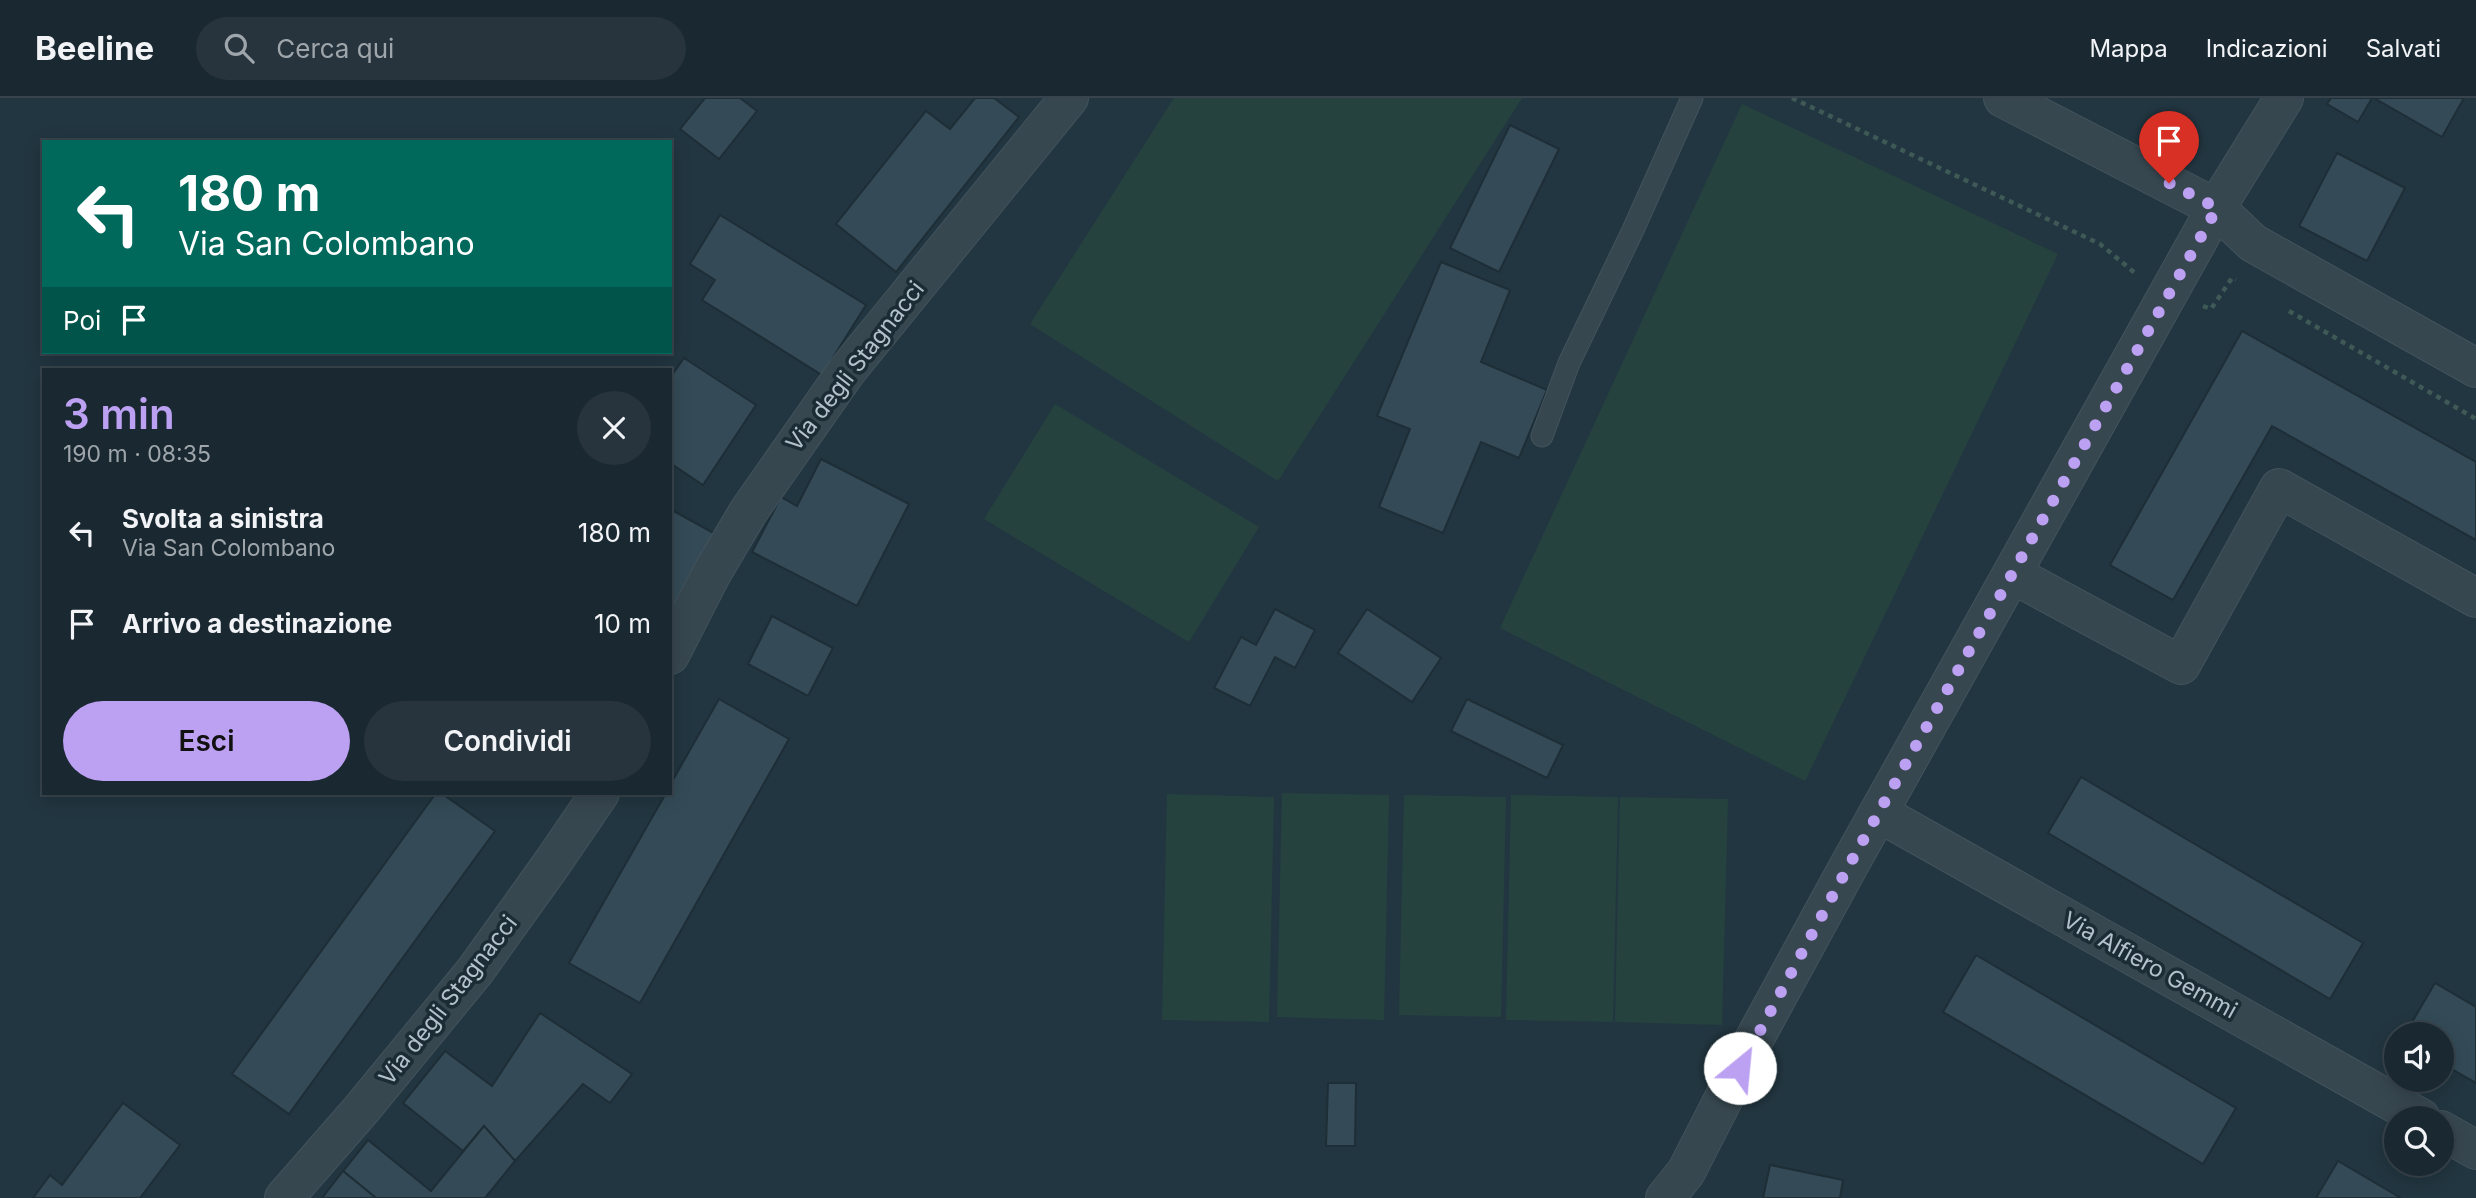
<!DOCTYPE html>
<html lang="it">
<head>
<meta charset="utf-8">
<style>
  :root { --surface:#1a2831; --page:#27343d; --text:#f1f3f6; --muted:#9fa6ab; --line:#38444d; --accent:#bca0f2 }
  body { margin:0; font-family:Inter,sans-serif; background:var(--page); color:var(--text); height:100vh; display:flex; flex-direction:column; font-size:26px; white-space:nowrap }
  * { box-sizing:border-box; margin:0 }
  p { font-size:23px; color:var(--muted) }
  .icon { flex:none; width:38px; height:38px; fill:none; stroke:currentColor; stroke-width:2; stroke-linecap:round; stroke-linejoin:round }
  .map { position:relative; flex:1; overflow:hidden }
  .panel { position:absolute; left:42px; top:270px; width:630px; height:427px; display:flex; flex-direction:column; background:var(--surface); border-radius:0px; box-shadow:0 4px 18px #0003,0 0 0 2px var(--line) }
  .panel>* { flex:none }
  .hud { position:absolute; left:42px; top:42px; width:630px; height:214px; border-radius:0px; box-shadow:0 4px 18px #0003,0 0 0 2px var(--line); background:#00695c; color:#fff; overflow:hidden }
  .controls { position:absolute; left:2384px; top:924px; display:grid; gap:14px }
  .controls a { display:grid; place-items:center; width:70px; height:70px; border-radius:50%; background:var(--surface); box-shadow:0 4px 18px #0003,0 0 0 2px var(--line); font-size:35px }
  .pin { position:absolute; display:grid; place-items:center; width:60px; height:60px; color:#fff; margin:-72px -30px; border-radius:50% 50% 50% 0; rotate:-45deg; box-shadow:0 0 7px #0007 }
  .pin .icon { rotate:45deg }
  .me { position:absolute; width:77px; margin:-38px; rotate:28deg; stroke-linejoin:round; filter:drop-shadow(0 0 5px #0008) }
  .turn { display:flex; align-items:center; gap:24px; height:147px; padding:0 21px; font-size:32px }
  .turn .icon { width:91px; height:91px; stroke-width:2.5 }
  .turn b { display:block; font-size:49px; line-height:60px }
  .then { display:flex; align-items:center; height:66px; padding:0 21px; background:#0003; gap:14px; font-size:26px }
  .round { display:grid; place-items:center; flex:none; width:74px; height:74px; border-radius:37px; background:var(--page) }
  .overview { display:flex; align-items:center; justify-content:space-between; height:119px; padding:0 21px }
  h1 { font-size:42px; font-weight:600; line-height:52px; color:var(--accent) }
  .primary-button { display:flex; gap:14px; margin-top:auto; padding:14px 21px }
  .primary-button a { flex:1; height:80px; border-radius:42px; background:var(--accent); color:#111; font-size:28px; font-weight:600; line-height:80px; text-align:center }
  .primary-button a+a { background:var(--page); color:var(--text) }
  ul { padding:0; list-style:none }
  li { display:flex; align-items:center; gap:21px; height:91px; padding:0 21px }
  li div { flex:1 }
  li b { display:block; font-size:26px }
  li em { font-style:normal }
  header { display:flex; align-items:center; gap:42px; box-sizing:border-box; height:98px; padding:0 35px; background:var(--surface); border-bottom:2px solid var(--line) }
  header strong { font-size:33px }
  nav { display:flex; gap:38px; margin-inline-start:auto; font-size:24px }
  .search { width:490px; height:63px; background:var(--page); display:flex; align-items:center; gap:18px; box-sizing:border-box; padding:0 24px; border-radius:38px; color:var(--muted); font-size:26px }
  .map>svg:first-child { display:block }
  .green { fill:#25423f }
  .building { fill:#344b57; stroke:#1e2e37; stroke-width:2 }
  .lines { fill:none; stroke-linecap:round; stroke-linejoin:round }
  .service-casing { stroke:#43535c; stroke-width:23 }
  .minor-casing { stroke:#43535c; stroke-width:40 }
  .path { stroke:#3e5956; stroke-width:4.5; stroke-dasharray:5 5; stroke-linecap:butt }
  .service { stroke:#374750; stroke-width:21 }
  .minor { stroke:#374750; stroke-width:38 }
  .route { stroke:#bca0f2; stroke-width:12; stroke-dasharray:0 21.6 }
  .labels { text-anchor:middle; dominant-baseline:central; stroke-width:7; stroke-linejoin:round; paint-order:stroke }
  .street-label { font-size:23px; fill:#b3c1cb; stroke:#1c2c35 }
</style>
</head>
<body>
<header>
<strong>Beeline</strong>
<div class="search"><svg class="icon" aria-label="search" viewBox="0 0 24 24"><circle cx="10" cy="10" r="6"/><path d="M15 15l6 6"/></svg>Cerca qui</div>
<nav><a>Mappa</a><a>Indicazioni</a><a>Salvati</a></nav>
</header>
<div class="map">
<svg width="2476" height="1100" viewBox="0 0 2476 1100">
  <rect width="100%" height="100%" fill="#223641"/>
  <g class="green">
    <polygon points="1174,0 1522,0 1278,383 1030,226"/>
    <polygon points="1742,6 2058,156 1805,683 1500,530"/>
    <polygon points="1055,306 1259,429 1189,544 984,421"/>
    <polygon points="1282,695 1389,697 1384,922 1277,919"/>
    <polygon points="1167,696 1274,699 1269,924 1162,922"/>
    <polygon points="1404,697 1506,699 1501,919 1399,917"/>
    <polygon points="1511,697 1618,699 1613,924 1506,922"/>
    <polygon points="1620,699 1728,701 1722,927 1615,924"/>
  </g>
  <g class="building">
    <polygon points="705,0 740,0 757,13 719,61 680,31"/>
    <polygon points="975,0 994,0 1019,19 896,174 836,126 926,13 950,31"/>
    <polygon points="2331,0 2372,0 2358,24 2327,6"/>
    <polygon points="2374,0 2464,0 2442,39"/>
    <polygon points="1510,27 1559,51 1499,174 1450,150"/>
    <polygon points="2337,55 2405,90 2367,163 2299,128"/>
    <polygon points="720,117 866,207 822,277 702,202 715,182 690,166"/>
    <polygon points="1441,164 1510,192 1481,264 1547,292 1519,360 1481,344 1443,435 1379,409 1410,331 1377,318"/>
    <polygon points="2242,233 2476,364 2476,442 2272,328 2173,502 2110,467"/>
    <polygon points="684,260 756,307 703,387 670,365 670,280"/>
    <polygon points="821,361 909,406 857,508 752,454 781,399 797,408"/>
    <polygon points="670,411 719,438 670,533"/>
    <polygon points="1275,511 1315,532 1295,570 1275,559 1250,608 1214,590 1241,539 1256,547"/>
    <polygon points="1367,511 1441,560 1412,604 1338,555"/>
    <polygon points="772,518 833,550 808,598 748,566"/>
    <polygon points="719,601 789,641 640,905 569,865 666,695 670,695 670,687"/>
    <polygon points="1467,601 1563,647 1547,680 1451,633"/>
    <polygon points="2081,679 2363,845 2330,901 2048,735"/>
    <polygon points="436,695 441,695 495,733 289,1016 232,976"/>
    <polygon points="1976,857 2236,1010 2203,1066 1943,914"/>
    <polygon points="2435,885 2476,909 2476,985 2441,965 2441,936 2405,936"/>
    <polygon points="540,915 632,976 610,1005 583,986 515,1063 484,1028 463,1053 403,1005 445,953 492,988"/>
    <polygon points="1328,985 1356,985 1355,1048 1326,1048"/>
    <polygon points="123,1005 180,1047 140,1100 33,1100 50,1077 62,1087"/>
    <polygon points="484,1028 515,1063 485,1100 376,1100 343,1073 368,1042 431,1093"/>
    <polygon points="2338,1063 2401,1100 2316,1100"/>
    <polygon points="1770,1067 1843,1082 1840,1100 1763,1100"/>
    <polygon points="343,1073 376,1100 322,1100"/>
  </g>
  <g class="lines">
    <g class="service-casing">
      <polyline id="service" points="1542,338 1569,265 1633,132 1692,0"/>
    </g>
    <g class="minor-casing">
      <g id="minor">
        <polyline points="2003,0 2216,110 2253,145 2476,270"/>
        <polyline points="2012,476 2181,567 2279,390 2476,500"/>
        <polyline points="670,557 712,475 748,414 846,274 1069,0"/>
        <polyline points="1879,715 2421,1020"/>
        <polyline points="2441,1032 2476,1052"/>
        <polyline points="284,1100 360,1013 475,873 553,764 600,695"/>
        <polyline points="1665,1100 1686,1074 1750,949 1847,771 2216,110 2284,0"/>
      </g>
    </g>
    <g class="path">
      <polyline points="1792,0 2100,146 2135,175"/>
      <polyline points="2203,208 2211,211 2232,180 2236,182"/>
      <polyline points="2289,213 2476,321"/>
    </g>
    <use href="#service" class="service"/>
    <use href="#minor" class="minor"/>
  </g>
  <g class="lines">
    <polyline class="route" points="1740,970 1847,771 2217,110 2169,85"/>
  </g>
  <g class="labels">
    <g class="street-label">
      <text transform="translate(855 268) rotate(-52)">Via degli Stagnacci</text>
      <text transform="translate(2150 867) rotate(29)">Via Alfiero Gemmi</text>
      <text transform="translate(448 902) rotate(-52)">Via degli Stagnacci</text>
    </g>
  </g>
</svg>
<div class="controls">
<a><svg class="icon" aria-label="sound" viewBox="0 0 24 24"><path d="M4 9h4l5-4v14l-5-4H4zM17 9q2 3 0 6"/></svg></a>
<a><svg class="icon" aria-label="search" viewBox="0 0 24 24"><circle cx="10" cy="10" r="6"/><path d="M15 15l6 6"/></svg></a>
</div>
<div class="pin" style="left:2169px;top:85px;background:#d93025"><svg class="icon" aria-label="arrive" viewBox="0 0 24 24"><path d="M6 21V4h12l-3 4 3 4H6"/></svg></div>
<svg class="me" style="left:1740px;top:970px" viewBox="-20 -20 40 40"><circle r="19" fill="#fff"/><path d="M0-13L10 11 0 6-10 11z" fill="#bca0f2"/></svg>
<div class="hud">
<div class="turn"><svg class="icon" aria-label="left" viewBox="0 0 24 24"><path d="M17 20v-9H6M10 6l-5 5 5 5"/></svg><div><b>180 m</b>Via San Colombano</div></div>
<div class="then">Poi<svg class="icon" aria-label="arrive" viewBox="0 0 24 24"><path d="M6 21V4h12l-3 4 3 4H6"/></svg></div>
</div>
<section class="panel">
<div class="overview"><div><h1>3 min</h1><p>190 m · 08:35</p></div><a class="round"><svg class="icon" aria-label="close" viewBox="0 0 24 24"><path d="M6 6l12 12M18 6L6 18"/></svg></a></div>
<ul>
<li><svg class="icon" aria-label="left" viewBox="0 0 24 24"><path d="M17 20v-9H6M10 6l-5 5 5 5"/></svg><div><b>Svolta a sinistra</b><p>Via San Colombano</p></div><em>180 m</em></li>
<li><svg class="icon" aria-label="arrive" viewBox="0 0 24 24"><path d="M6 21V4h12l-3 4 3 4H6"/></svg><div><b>Arrivo a destinazione</b></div><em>10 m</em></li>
</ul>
<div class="primary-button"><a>Esci</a><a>Condividi</a></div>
</section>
</div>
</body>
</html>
